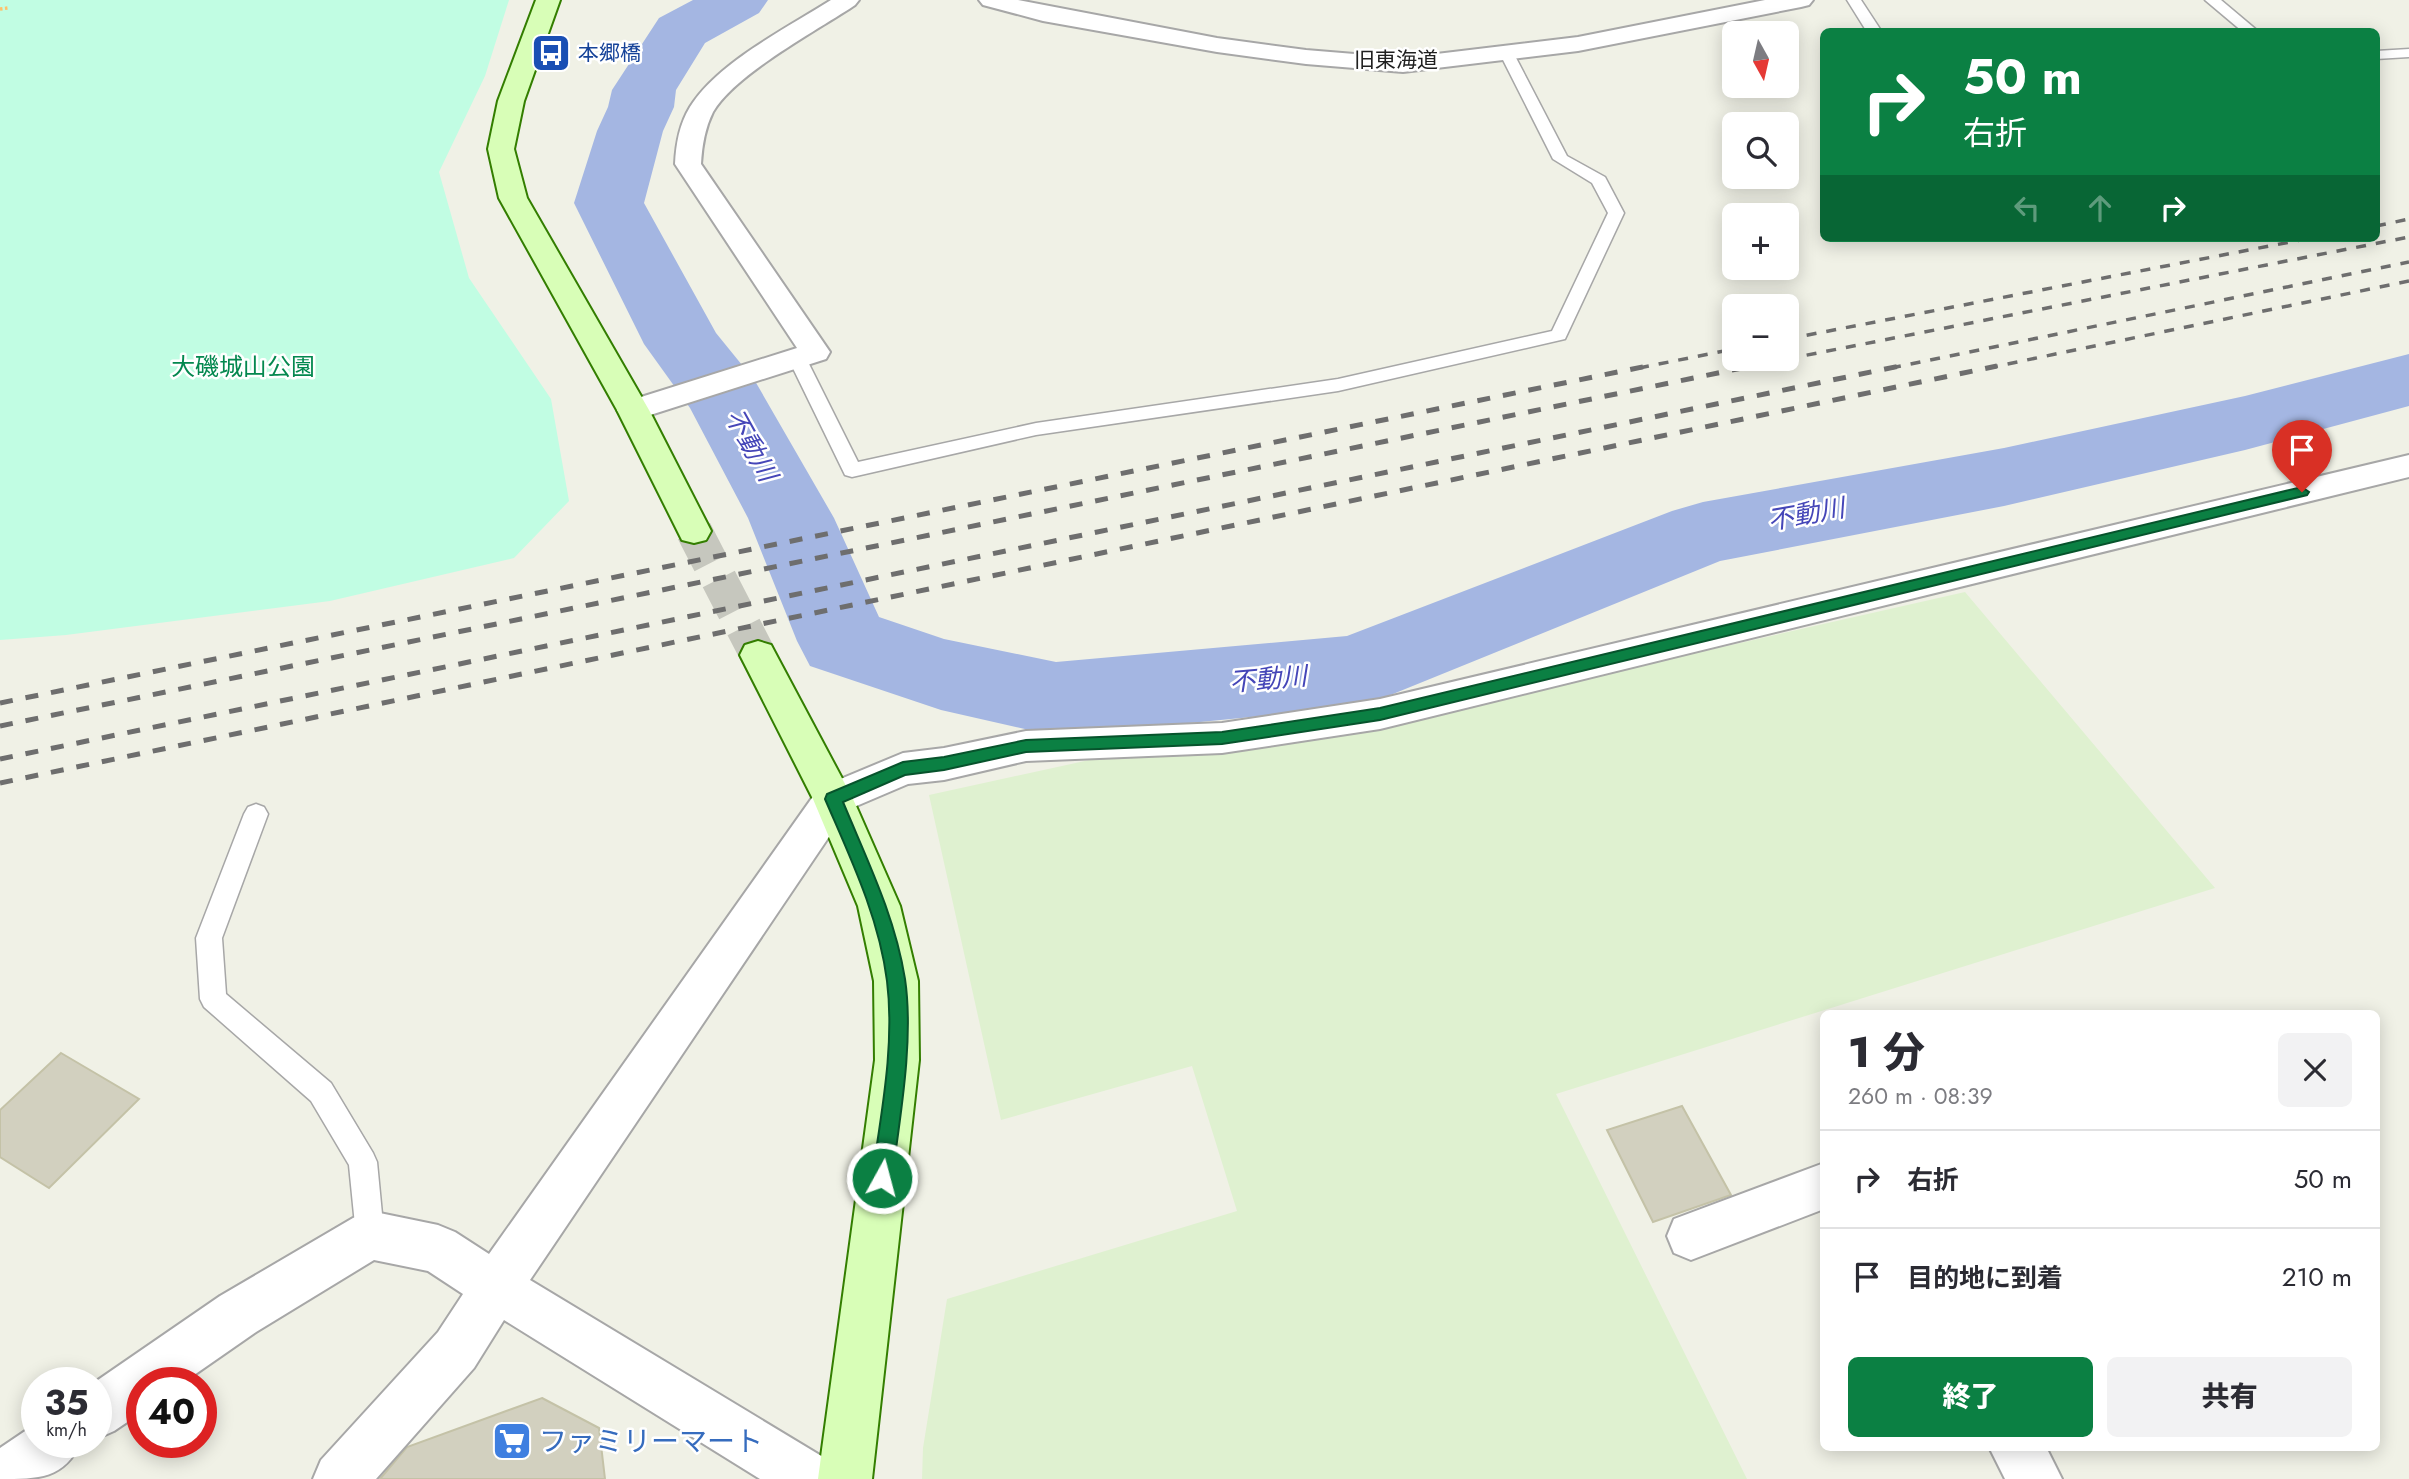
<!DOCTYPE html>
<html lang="ja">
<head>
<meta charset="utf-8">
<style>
  :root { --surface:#fff; --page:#f2f2f3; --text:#2b2b33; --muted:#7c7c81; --line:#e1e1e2; --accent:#0b8043 }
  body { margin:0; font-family:Jost,"Noto Sans JP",sans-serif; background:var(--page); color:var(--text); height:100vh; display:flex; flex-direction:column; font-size:26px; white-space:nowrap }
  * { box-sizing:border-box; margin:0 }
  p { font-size:23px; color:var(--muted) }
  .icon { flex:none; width:38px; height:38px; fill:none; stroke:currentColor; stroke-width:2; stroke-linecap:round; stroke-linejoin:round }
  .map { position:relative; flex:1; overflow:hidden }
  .drawer { position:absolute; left:1820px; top:1010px; width:560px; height:441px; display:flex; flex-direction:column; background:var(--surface); border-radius:10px; box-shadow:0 4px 18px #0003 }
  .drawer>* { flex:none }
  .top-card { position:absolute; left:1820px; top:28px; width:560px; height:214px; border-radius:10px; box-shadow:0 4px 18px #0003; background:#0b8043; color:#fff; overflow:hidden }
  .needle { width:46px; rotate:172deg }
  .controls { position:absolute; left:1722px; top:21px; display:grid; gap:14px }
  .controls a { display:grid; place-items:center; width:77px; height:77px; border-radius:10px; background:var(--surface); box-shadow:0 4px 18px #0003; font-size:35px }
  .speed { position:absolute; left:21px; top:1367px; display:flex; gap:14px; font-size:35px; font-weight:700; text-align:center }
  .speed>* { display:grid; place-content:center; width:91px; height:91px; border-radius:50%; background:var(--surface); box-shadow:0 4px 18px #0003; line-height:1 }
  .speed small { font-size:18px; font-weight:400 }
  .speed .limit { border:10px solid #d22; background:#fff; color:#111 }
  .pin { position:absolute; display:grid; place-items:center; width:60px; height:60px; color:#fff; margin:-72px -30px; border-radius:50% 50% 50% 0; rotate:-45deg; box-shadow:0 0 7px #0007 }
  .pin .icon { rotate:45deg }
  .me { position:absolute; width:77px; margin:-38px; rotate:7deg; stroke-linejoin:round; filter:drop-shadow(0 0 5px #0008) }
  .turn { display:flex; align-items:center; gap:24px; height:147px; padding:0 28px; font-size:32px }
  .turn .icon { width:91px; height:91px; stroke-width:2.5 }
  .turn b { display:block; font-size:49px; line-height:60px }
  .lanes { display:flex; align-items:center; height:66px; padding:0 28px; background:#0003; justify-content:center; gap:35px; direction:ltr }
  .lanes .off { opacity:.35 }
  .round { display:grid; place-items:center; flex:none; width:74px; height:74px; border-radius:10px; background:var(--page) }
  .head { display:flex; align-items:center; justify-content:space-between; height:119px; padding:0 28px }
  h1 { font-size:42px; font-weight:800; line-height:52px }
  .primary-button { display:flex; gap:14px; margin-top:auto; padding:14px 28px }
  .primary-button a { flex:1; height:80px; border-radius:10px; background:var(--accent); color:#fff; font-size:28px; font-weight:800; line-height:80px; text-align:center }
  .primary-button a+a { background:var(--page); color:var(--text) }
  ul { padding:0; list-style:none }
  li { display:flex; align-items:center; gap:21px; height:98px; padding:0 28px; border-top:2px solid var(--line) }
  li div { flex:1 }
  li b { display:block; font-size:26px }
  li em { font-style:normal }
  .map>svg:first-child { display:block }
  .farmland { fill:#dff1d0 }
  .park { fill:#c1fde3 }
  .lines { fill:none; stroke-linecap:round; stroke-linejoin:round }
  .river { fill:#a4b6e2; fill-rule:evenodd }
  .building { fill:#d2d0bf; stroke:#c4c2a7; stroke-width:2 }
  .secondary-tunnel { stroke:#c6c7be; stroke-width:36; stroke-dasharray:36 18; stroke-linecap:butt }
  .lane-casing { stroke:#a7a7a7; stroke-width:3 }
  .street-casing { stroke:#a7a7a7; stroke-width:4 }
  .secondary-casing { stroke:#337e00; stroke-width:4 }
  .path { stroke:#ffc169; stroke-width:3.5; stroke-dasharray:2.5 2.5; stroke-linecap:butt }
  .lane { fill:#fff; fill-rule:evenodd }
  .street { fill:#fff; fill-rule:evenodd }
  .secondary { fill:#d8feb7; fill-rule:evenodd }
  .rail-far1 { stroke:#6e6e6e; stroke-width:3.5; stroke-dasharray:10 10; stroke-linecap:butt }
  .rail { stroke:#6e6e6e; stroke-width:5; stroke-dasharray:13 13; stroke-linecap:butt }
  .route { fill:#0b8043; stroke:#07532c; stroke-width:2 }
  .labels { text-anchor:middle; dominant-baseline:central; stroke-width:5; stroke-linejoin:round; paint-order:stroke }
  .far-transit-label { font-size:21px; fill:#164399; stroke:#fff; text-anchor:start }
  .far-street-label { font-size:21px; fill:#202020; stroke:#fff }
  .park-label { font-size:24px; fill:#04884f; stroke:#fff }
  .water-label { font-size:26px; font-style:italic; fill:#4546b8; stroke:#fff }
  .near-shop-label { font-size:28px; fill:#366cbe; stroke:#fff; text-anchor:start }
</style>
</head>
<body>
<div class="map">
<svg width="2409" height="1479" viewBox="0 0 2409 1479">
  <rect width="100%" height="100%" fill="#f0f1e6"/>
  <polygon class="farmland" points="1965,592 2215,888 1556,1094 1747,1479 922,1479 923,1448 947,1299 1237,1211 1192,1066 1001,1120 929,795 1094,759 1351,731"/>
  <polygon class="park" points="0,0 509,0 485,76 439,172 469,278 551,399 569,501 514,558 330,601 66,635 0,640"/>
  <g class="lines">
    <polygon class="river" points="693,0 768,0 759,13 705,43 676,90 674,107 663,131 644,203 716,333 755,381 834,518 879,617 944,639 1056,662 1347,636 1672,511 1703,502 2004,448 2245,396 2409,354 2409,406 2245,450 2004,506 1720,561 1388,696 1355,707 1056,736 941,710 810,666 797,641 748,518 690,408 644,344 574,203 597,131 608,107 612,90 659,18"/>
  </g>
  <g class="building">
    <polygon points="61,1053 139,1099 49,1188 0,1157 0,1110"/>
    <polygon points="1682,1106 1731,1195 1653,1222 1607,1130"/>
    <polygon points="542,1398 599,1428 605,1479 380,1479 407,1447"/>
  </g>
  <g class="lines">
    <polyline class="secondary-tunnel" points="694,531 758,655"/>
    <g class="lane-casing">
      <g id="lane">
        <polygon points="1847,0 1861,0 1882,32 1867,32"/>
        <polygon points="2205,0 2221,0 2259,32 2243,32"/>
        <polygon points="2409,49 2409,57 2376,59 2376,51"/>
        <polygon points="1507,50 1514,54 1567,156 1605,177 1624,213 1565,339 1338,391 1036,435 852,477 845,475 788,358 791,354 803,354 806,358 858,462 1036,423 1338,379 1552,331 1608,213 1592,183 1553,159 1500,54"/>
        <polygon points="256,804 264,807 268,814 222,938 226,994 331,1083 373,1153 377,1162 384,1235 380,1245 370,1249 360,1245 356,1235 349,1165 311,1101 204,1007 200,999 196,938 244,814 248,807"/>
      </g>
    </g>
    <g class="street-casing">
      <g id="street">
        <path d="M831,0H859L855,5C818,30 735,74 713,112C705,128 702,146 701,164L830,352L826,359L644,417L633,420L622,417L617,410L622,403L797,348L675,164C676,144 679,125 690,107C718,62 787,28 831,0Z"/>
        <polygon points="979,0 1018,0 1217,38 1306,50 1403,58 1578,37 1765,0 1813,0 1809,5 1801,7 1578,51 1403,72 1306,64 1217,52 1043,21 983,5"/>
        <polygon points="2409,455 2409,477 1380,729 1222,753 1026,761 944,780 908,784 847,810 530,1280 828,1460 836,1479 760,1479 504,1320 474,1368 376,1479 313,1479 321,1460 438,1332 463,1294 428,1271 374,1260 256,1332 184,1382 142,1382 142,1412 114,1431 96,1439 95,1382 220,1296 353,1218 370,1211 438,1225 455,1232 489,1254 819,788 903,753 944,748 1026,731 1222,723 1380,699"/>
        <polygon points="1824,1163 1824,1209 1691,1260 1674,1253 1667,1236 1674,1219"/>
        <path d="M37,1423V1442H81C64,1479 39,1479 0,1479V1448Z"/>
        <polygon points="1989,1447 2046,1447 2062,1479 2005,1479"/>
      </g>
    </g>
    <g class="secondary-casing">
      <g id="secondary">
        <polygon points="536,0 560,0 524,101 514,149 527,198 649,410 711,531 706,540 694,543 682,540 617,410 499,198 488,149 498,101"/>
        <polygon points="758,641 771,645 853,799 900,906 918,981 919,1060 872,1479 818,1479 875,1060 874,981 858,906 813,799 740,655 745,645"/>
      </g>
    </g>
    <polyline class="path" points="0,9 8,8"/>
    <use href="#lane" class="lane"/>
    <use href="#street" class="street"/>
    <use href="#secondary" class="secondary"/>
    <g class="rail-far1">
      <polyline points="2376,226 2409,219"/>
      <polyline points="1787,339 2311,238"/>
      <polyline points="1787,359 2409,237"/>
      <polyline points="1639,368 1734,349"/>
      <polyline points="1744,368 1787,359"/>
      <polyline points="1891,368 2409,262"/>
      <polyline points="1988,368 2409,281"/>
    </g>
    <g class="rail">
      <polyline points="0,703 1647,366"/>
      <polyline points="0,726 1752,366"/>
      <polyline points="0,759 1900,366"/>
      <polyline points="0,783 1997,366"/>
    </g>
  </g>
  <path class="route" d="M2302,487L2309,492L2307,495L1380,720L1222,744L1026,752L944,770L905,775L843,802C867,860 895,916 905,979C914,1040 900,1117 892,1178L889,1185L882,1187L875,1185L872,1178C881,1114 895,1046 887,981C879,917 850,857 825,799L827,794L903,762L944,757L1026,740L1222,732L1380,708Z"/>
  <defs>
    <g id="bus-square" transform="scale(2.0125)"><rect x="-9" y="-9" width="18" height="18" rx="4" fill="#1a4fb4" stroke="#fff"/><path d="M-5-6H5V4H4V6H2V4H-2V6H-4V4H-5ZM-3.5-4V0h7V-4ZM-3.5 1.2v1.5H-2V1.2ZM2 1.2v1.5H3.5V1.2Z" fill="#fff"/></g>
    <g id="supermarket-square" transform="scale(2.0125)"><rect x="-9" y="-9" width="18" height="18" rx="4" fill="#3f7fe0" stroke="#fff"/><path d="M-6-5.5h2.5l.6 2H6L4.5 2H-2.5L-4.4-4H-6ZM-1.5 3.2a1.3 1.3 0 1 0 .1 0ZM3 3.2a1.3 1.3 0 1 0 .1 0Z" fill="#fff"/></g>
  </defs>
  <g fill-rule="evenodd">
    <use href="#bus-square" x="551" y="53"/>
    <use href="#supermarket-square" x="512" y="1441"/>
  </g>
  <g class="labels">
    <g class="far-transit-label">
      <text x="578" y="53">本郷橋</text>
    </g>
    <g class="far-street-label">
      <text x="1396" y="60">旧東海道</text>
    </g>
    <g class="park-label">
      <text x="243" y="366">大磯城山公園</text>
    </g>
    <g class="water-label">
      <text transform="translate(751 445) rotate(61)">不動川</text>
      <text transform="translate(1806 514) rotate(-10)">不動川</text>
      <text transform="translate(1268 679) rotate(-5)">不動川</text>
    </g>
    <g class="near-shop-label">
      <text x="539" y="1441">ファミリーマート</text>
    </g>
  </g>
</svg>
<div class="controls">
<a><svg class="needle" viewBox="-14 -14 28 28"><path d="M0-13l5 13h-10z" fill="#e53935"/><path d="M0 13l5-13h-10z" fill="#7c7c81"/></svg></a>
<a><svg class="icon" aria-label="search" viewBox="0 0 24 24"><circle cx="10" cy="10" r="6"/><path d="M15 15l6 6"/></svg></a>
<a>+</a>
<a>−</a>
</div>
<div class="speed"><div>35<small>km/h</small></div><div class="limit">40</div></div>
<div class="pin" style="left:2302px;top:492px;background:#d93025"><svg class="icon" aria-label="arrive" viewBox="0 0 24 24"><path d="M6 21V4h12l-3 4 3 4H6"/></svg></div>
<svg class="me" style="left:882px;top:1178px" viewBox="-20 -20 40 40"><circle r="17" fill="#0b8043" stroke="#fff" stroke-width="3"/><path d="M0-11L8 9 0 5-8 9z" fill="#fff"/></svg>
<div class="top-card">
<div class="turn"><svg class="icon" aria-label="right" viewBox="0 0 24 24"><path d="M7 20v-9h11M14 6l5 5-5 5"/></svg><div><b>50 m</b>右折</div></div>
<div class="lanes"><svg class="icon off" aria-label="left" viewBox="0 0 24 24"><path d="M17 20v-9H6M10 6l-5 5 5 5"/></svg><svg class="icon off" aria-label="ahead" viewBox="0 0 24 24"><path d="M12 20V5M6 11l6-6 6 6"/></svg><svg class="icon" aria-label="right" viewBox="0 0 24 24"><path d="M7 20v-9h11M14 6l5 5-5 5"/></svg></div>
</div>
<section class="drawer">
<div class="head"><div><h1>1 分</h1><p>260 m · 08:39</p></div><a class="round"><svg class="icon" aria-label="close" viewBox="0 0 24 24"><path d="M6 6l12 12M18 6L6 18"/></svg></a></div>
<ul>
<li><svg class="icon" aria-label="right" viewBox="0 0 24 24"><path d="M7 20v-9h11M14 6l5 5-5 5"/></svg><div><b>右折</b></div><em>50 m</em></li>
<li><svg class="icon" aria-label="arrive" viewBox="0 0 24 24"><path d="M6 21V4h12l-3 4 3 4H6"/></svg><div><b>目的地に到着</b></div><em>210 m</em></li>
</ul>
<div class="primary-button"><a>終了</a><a>共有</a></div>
</section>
</div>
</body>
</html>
